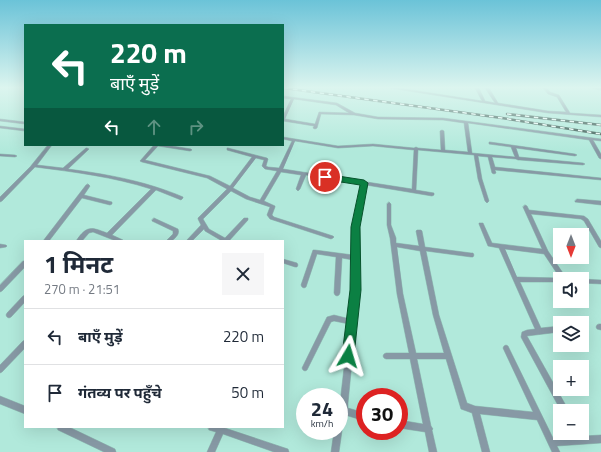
<!DOCTYPE html>
<html lang="hi">
<head>
<meta charset="utf-8">
<style>
  :root { --surface:#fff; --page:#f6f6f7; --text:#1f2937; --muted:#747a83; --line:#e0e1e3 }
  body { margin:0; font-family:"Titillium Web","Noto Sans Devanagari",sans-serif; background:var(--page); color:var(--text); height:100vh; display:flex; flex-direction:column; font-size:15px; white-space:nowrap }
  * { box-sizing:border-box; margin:0 }
  p { font-size:13px; color:var(--muted) }
  .icon { flex:none; width:22px; height:22px; fill:none; stroke:currentColor; stroke-width:2; stroke-linecap:round; stroke-linejoin:round }
  .map { position:relative; flex:1; overflow:hidden }
  .side { position:absolute; left:24px; top:240px; width:260px; height:188px; display:flex; flex-direction:column; background:var(--surface); border-radius:0px; box-shadow:0 4px 16px #0002 }
  .side>* { flex:none }
  .banner { position:absolute; left:24px; top:24px; width:260px; height:122px; border-radius:0px; box-shadow:0 4px 16px #0002; background:#0b6e4f; color:#fff; overflow:hidden }
  .needle { width:26px; rotate:180deg }
  .tools { position:absolute; left:553px; top:228px; display:grid; gap:8px }
  .tools a { display:grid; place-items:center; width:36px; height:36px; border-radius:0px; background:var(--surface); box-shadow:0 4px 16px #0002; font-size:20px }
  .speed { position:absolute; left:296px; top:388px; display:flex; gap:8px; font-size:20px; font-weight:700; text-align:center }
  .speed>* { display:grid; place-content:center; width:52px; height:52px; border-radius:50%; background:var(--surface); box-shadow:0 4px 16px #0002; line-height:1 }
  .speed small { font-size:10px; font-weight:400 }
  .speed .limit { border:6px solid #d22; background:#fff; color:#111 }
  .pin { position:absolute; display:grid; place-items:center; width:34px; height:34px; color:#fff; margin:-17px; border:2px solid #fff; border-radius:50%; box-shadow:0 1px 4px #0007 }
  .me { position:absolute; width:44px; margin:-22px; rotate:7deg; stroke-linejoin:round; filter:drop-shadow(0 0 3px #0008) }
  .turn { display:flex; align-items:center; gap:14px; height:84px; padding:0 20px; font-size:18px }
  .turn .icon { width:52px; height:52px; stroke-width:2.5 }
  .turn b { display:block; font-size:28px; line-height:34px }
  .lanes { display:flex; align-items:center; height:38px; padding:0 20px; background:#0003; justify-content:center; gap:20px; direction:ltr }
  .lanes .off { opacity:.35 }
  .round { display:grid; place-items:center; flex:none; width:42px; height:42px; border-radius:0px; background:var(--page) }
  .head { display:flex; align-items:center; justify-content:space-between; height:68px; padding:0 20px }
  h1 { font-size:24px; font-weight:700; line-height:30px }
  ul { padding:0; list-style:none }
  li { display:flex; align-items:center; gap:12px; height:56px; padding:0 20px; border-top:1px solid var(--line) }
  li div { flex:1 }
  li b { display:block; font-size:15px }
  li em { font-style:normal }
  .map>svg:first-child { display:block }
  .lines { fill:none; stroke-linecap:round; stroke-linejoin:round }
  .minor-casing { stroke:#93c5b9; stroke-width:1 }
  .minor { fill:#8799a5; fill-rule:evenodd }
  .rail-casing { stroke:#314e47; stroke-width:2.5 }
  .rail { stroke:#f4fffc; stroke-width:1.5; stroke-dasharray:4.5; stroke-linecap:butt }
  .route { fill:#0b8043; stroke:#07532c }
</style>
</head>
<body>
<div class="map">
<svg width="601" height="452" viewBox="0 0 601 452">
  <rect width="100%" height="100%" fill="#b1e9db"/>
  <g class="lines">
    <g class="minor-casing">
      <g id="minor">
        <polygon points="390,88 399,88 482,101 475,88 479,88 485,101 495,103 485,88 489,88 498,103 548,111 566,112 557,97 548,94 543,88 547,88 550,92 559,95 570,113 601,115 601,117 548,113"/>
        <polygon points="592,88 601,88 601,90"/>
        <path d="M283,96L337,103L355,113L378,117L443,118L601,139V141L593,140L601,154V159L599,158L589,140L468,123L472,153L515,157L511,147L489,144V142H490L575,154L577,155L575,156L516,148L519,157L583,163L585,164L583,165L520,160H518L516,159L492,157L495,167L601,178V180L495,170L496,173L494,174L492,173L488,157L478,156L482,179L489,201L487,203L485,201L478,179L474,155L418,150L416,190L434,193V195L432,196L366,185L359,227V256L360,258L359,260V290L348,403V408L365,413V421L345,415L342,414L340,403L349,324L334,321L331,322L307,370L305,371L303,370L302,368L327,317L334,315L350,319L353,290V260L342,258L340,293L339,295L337,296L335,295L334,293L336,257L317,254L306,287L304,288L302,287L301,285L313,250H315L353,255V227L362,184L306,175L300,189L298,191L296,189L301,175L281,172L264,201L275,206V207L272,215L274,217L333,236L334,237L333,238L331,239L270,219L267,215L270,207L246,199L231,191L203,219L209,229L225,238L244,218H248V220L229,241H222L205,231L204,229L192,241H186L201,225L198,219V218L227,189L207,178L142,162L140,161L154,145H166L191,149L192,150L190,151L158,146L145,160L210,176L230,186L252,157L227,150V148H228L267,158L268,159L266,166L268,167L279,168L292,141L283,139V137L338,146L373,144L414,148L416,147L418,148L441,150L440,131L442,130L444,131L445,150L468,152L464,123L443,120L378,119L354,115L321,114L317,128L315,129L313,128L314,126L283,121V116L291,99L283,98ZM294,99L336,105L349,113L319,112L315,124L285,119ZM295,141L338,148L373,146L414,150L412,189L283,169ZM256,158L264,160L262,166L265,169L277,171L260,200L250,197L233,188Z"/>
        <polygon points="0,119 25,122 25,124 0,121"/>
        <polygon points="0,126 25,129 25,131 0,128"/>
        <path d="M48,145H52L37,165L63,168L86,148H87L89,149L88,150L68,169C98,173 128,178 156,187C165,190 174,193 183,197V198L181,200L156,190L112,235L123,240L124,241H116L93,232L89,233L82,241H76C87,225 91,227 107,233L151,189C114,177 74,172 35,167L2,201L0,202V197L30,167Z"/>
        <polygon points="0,154 15,155 17,156 15,157 0,156"/>
        <polygon points="88,184 90,186 84,195 112,202 112,204 110,205 82,198 49,241 43,241 86,185"/>
        <polygon points="577,199 601,201 601,205 575,202 575,201"/>
        <path d="M389,202L391,204V225L396,238V243L419,246L416,231L417,230H421L422,231L425,247L471,253H473L474,255L473,257H471L426,251L439,315L467,403L475,406L533,412L503,348L504,346L506,345L508,346L553,438L576,437L574,433H582L584,436L601,435V443L557,446L560,452H552L537,420L480,414L490,452H482L472,413L461,409L446,359H417L431,426L433,429L432,430L437,452H429L425,432L399,428V420L423,424L410,359H386L384,358L383,356L384,354L386,353H409L397,294L390,238L387,225V204ZM397,247L420,251L433,315L444,353H416L403,294Z"/>
        <path d="M525,205L527,206L529,210L584,216L588,219L601,241V248L599,247L584,221L581,219L531,214L548,251L567,279H560V282H520L541,328L560,326V332L527,336L569,411H561L522,339L521,337L522,332L527,330L535,329L499,248L488,246L479,224V223H483L492,243L542,249L523,207ZM505,249L544,254L560,278L517,277Z"/>
        <path d="M154,218L178,229C180,234 176,237 172,241H166L173,234V231L152,221V220Z"/>
        <polygon points="0,244 6,245 7,246 6,247 0,248"/>
        <polygon points="283,259 297,263 298,265 297,267 295,267 283,263"/>
        <polygon points="23,261 25,261 25,267 2,291 0,292 0,285"/>
        <polygon points="581,279 582,279 601,280 601,284 582,283 582,279"/>
        <polygon points="25,295 25,302 11,317 9,318 7,317 6,315 7,313 23,296"/>
        <polygon points="599,324 601,324 601,330 597,329 596,327 597,325"/>
        <polygon points="25,340 25,348 2,372 0,373 0,365 23,341"/>
        <polygon points="0,396 25,406 25,414 0,404"/>
        <polygon points="57,427 69,427 115,449 116,452 104,452 58,430"/>
        <polygon points="208,427 226,427 225,428 288,449 289,452 274,452 223,434 215,452 207,452 216,432 209,430"/>
        <polygon points="339,428 341,428 342,431 339,452 331,452 334,431 339,431"/>
      </g>
    </g>
    <use href="#minor" class="minor"/>
    <g class="rail-casing">
      <g id="rail">
        <polyline points="284,88 502,118 601,134"/>
        <polyline points="507,114 601,125"/>
      </g>
    </g>
    <use href="#rail" class="rail"/>
  </g>
  <linearGradient id="sky" x2="0" y2="1"><stop stop-color="#6bc3d8"/><stop offset="0.58" stop-color="#dcf5ef"/><stop offset="1" stop-color="#dcf5ef" stop-opacity="0"/></linearGradient>
  <rect width="601" height="151" fill="url(#sky)"/>
  <polygon class="route" points="325,174 364,180 368,183 360,227 361,290 354,356 353,360 348,362 344,360 342,356 350,290 351,227 360,185 322,179 321,177"/>
</svg>
<div class="tools">
<a><svg class="needle" viewBox="-14 -14 28 28"><path d="M0-13l5 13h-10z" fill="#e53935"/><path d="M0 13l5-13h-10z" fill="#747a83"/></svg></a>
<a><svg class="icon" aria-label="sound" viewBox="0 0 24 24"><path d="M4 9h4l5-4v14l-5-4H4zM17 9q2 3 0 6"/></svg></a>
<a><svg class="icon" aria-label="layers" viewBox="0 0 24 24"><path d="M12 4l9 5-9 5-9-5zM3 14l9 5 9-5"/></svg></a>
<a>+</a>
<a>−</a>
</div>
<div class="speed"><div>24<small>km/h</small></div><div class="limit">30</div></div>
<div class="pin" style="left:325px;top:177px;background:#d93025"><svg class="icon" aria-label="arrive" viewBox="0 0 24 24"><path d="M6 21V4h12l-3 4 3 4H6"/></svg></div>
<svg class="me" style="left:348px;top:356px" viewBox="-20 -20 40 40"><path d="M0-17L14 15 0 8-14 15z" fill="#0b8043" stroke="#fff" stroke-width="4"/></svg>
<div class="banner">
<div class="turn"><svg class="icon" aria-label="left" viewBox="0 0 24 24"><path d="M17 20v-9H6M10 6l-5 5 5 5"/></svg><div><b>220 m</b>बाएँ मुड़ें</div></div>
<div class="lanes"><svg class="icon" aria-label="left" viewBox="0 0 24 24"><path d="M17 20v-9H6M10 6l-5 5 5 5"/></svg><svg class="icon off" aria-label="ahead" viewBox="0 0 24 24"><path d="M12 20V5M6 11l6-6 6 6"/></svg><svg class="icon off" aria-label="right" viewBox="0 0 24 24"><path d="M7 20v-9h11M14 6l5 5-5 5"/></svg></div>
</div>
<section class="side">
<div class="head"><div><h1>1 मिनट</h1><p>270 m · 21:51</p></div><a class="round"><svg class="icon" aria-label="close" viewBox="0 0 24 24"><path d="M6 6l12 12M18 6L6 18"/></svg></a></div>
<ul>
<li><svg class="icon" aria-label="left" viewBox="0 0 24 24"><path d="M17 20v-9H6M10 6l-5 5 5 5"/></svg><div><b>बाएँ मुड़ें</b></div><em>220 m</em></li>
<li><svg class="icon" aria-label="arrive" viewBox="0 0 24 24"><path d="M6 21V4h12l-3 4 3 4H6"/></svg><div><b>गंतव्य पर पहुँचे</b></div><em>50 m</em></li>
</ul>
</section>
</div>
</body>
</html>
